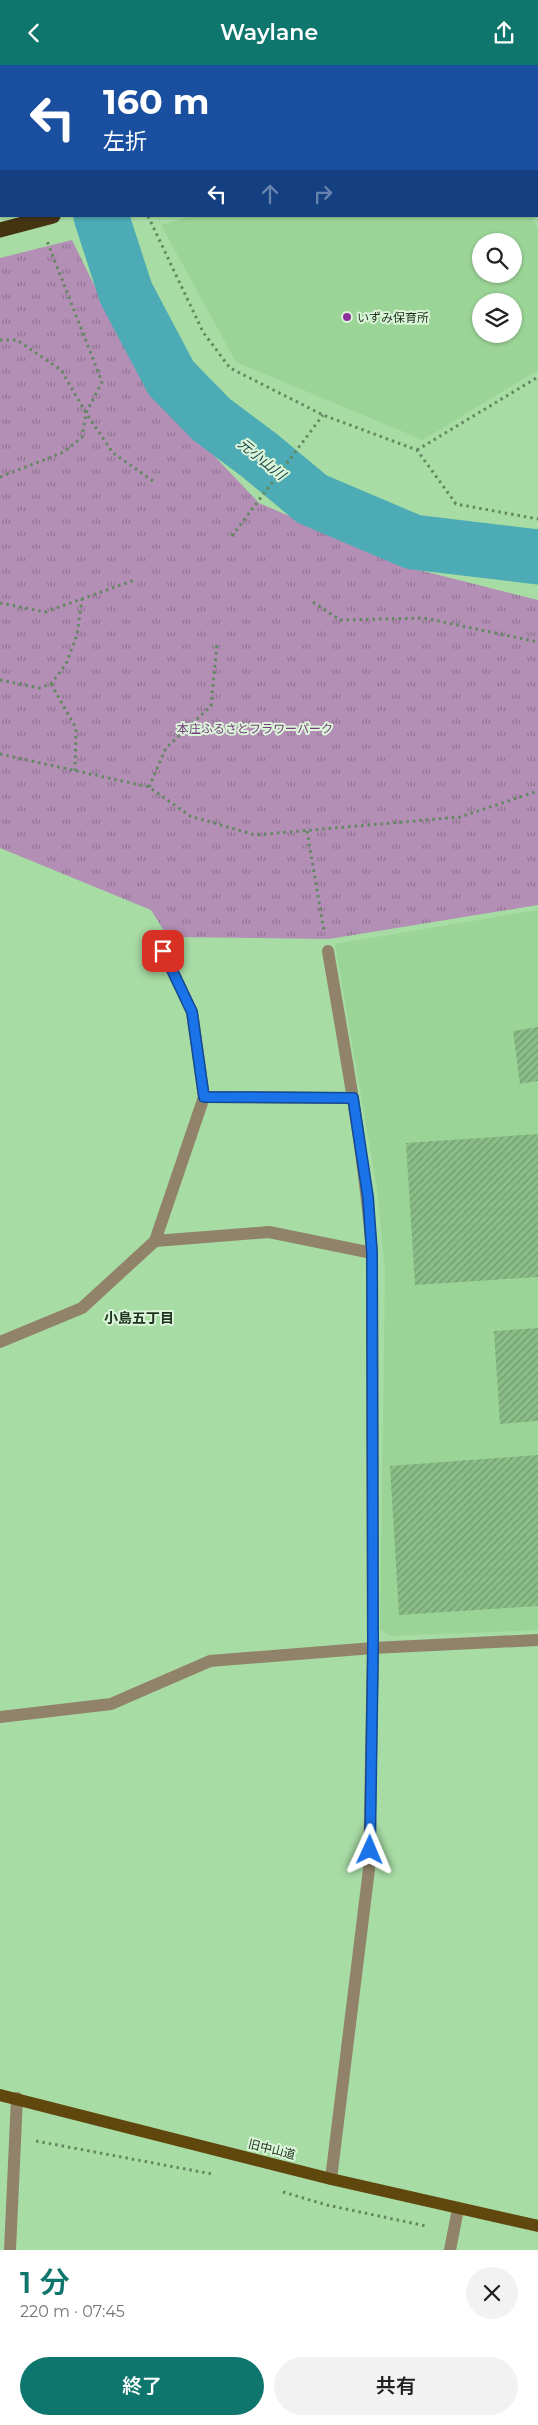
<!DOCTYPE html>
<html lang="ja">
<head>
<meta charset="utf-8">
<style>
  :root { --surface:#fff; --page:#f2f2f2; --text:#222; --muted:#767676; --accent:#0f766e }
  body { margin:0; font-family:Montserrat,"Noto Sans JP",sans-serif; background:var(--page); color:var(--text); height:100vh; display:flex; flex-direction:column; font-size:19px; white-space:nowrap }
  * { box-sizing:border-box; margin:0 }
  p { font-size:16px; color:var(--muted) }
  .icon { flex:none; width:28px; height:28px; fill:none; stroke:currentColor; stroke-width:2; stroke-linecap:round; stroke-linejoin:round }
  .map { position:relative; height:2185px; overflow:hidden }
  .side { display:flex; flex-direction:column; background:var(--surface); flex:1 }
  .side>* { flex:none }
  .banner { position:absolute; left:0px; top:0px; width:539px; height:152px; box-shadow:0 1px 4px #0004; background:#1a4fa0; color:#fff; overflow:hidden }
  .buttons { position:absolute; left:472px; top:168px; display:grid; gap:10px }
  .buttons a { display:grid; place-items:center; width:50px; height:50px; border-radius:50%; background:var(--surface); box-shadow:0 1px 4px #0004; font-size:25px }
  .pin { position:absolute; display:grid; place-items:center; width:42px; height:42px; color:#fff; margin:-21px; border-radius:10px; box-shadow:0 2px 8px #0006 }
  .me { position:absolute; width:55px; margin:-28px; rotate:1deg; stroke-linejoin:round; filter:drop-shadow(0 0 4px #0008) }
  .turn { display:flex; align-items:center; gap:18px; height:105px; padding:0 20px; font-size:22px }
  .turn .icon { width:65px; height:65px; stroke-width:2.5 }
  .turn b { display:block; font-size:35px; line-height:42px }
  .lanes { display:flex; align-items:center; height:48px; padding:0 20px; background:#0003; justify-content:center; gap:25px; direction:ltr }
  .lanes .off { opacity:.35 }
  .round { display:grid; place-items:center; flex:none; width:52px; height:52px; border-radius:26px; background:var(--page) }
  .summary { display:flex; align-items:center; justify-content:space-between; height:85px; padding:0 20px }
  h1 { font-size:30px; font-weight:600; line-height:38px; color:var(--accent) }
  .action { display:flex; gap:10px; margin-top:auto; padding:10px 20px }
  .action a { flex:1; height:58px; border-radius:30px; background:var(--accent); color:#fff; font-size:20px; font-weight:600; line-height:58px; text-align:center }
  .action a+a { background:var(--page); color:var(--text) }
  header { display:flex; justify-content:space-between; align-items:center; height:65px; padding:0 20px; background:var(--accent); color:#fff; font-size:22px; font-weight:600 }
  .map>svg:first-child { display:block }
  .built { fill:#9bd497; fill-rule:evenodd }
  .park { fill:url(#park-tufts) }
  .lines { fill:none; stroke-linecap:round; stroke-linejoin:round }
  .river { stroke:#4cabb4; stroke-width:55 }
  .building { fill:url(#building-hatch) }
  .path { stroke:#638861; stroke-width:3; stroke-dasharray:2.5 4; stroke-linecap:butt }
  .minor { stroke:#918369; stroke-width:12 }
  .major { stroke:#60470d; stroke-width:12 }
  .highway { stroke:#453412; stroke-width:15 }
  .route-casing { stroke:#114b97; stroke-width:12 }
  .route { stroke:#1a73e8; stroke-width:9 }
  .poi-dot { fill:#8f319a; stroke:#dbf5d9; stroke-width:2 }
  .labels { text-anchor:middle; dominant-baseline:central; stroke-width:4; stroke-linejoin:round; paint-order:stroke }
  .poi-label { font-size:12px; fill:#1c301b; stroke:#dbf5d9; text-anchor:start }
  .park-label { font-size:12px; fill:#753b7c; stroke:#dbf5d9 }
  .street-label { font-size:12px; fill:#1c301b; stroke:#dbf5d9 }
  .water-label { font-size:14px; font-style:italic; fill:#1c484c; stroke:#dbf5d9 }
  .neighbourhood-label { font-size:14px; font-weight:bold; fill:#1c301b; stroke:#dbf5d9 }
</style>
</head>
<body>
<header><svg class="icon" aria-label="back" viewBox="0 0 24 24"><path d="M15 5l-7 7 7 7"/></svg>Waylane<svg class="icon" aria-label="share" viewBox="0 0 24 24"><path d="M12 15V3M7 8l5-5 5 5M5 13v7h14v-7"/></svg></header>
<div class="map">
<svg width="538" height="2185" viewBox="0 0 538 2185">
  <defs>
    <pattern id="park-tufts" width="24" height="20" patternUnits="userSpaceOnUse" patternTransform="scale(1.25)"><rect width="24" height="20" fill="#b38fb6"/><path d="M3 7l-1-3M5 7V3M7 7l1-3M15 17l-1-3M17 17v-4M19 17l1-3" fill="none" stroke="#917593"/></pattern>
    <pattern id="building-hatch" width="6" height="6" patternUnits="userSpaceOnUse" patternTransform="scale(1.25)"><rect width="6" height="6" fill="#8abd87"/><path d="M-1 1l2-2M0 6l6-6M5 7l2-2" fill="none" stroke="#709a6e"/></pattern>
  </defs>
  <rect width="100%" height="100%" fill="#a8dca5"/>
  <g class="built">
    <path d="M192,151H531L538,163V305L423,375L236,297L161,160ZM481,176H514V209H481ZM481,236H514V269H481Z"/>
    <polygon points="538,845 538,1565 390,1571 380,1564 385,1207 377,1124 335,879"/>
  </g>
  <polygon class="park" points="72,175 107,246 180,355 259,438 411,503 538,535 538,840 329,874 168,872 151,845 0,783 0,193"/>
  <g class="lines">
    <g class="river">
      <polyline points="40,0 41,1"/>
      <polyline points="101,151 126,228 171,313 211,354 259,390 312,434 413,477 538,492"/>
    </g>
  </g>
  <g class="building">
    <polygon points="538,962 538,1016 520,1019 513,966"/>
    <polygon points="538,1069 538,1212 415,1220 406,1078"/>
    <polygon points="538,1263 538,1356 500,1359 494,1266"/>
    <polygon points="538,1390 538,1541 399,1550 390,1401"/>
  </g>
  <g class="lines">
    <g class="path">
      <polyline points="148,151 203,267 230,303 323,350 417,385 456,439 538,454"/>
      <polyline points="0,275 17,275 61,305 86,348 113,388 153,416"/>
      <polyline points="417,385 538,312"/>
      <polyline points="0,412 64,387 82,372 86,348 102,317 47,176"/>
      <polyline points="232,471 323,350"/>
      <polyline points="313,537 340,555 424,553 538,577"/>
      <polyline points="0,538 45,547 135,515"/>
      <polyline points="0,615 39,623 51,619 66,599 77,570 82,534"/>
      <polyline points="51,619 76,663 75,706"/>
      <polyline points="0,689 149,722 190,751 255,770 460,752 538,726"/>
      <polyline points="149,722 166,683 211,641 217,579"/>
      <polyline points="307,766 324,866"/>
      <polyline points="36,2076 212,2109"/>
      <polyline points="283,2127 327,2140 426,2161"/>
    </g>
    <g class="minor">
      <polyline points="467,0 468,1"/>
      <polyline points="538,127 538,128"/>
      <path d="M328,886C345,987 364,1086 372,1188L373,1583L369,1804L331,2114"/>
      <polyline points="204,1032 353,1033"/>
      <polyline points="155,1176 269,1167 372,1188"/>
      <polyline points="0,1277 82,1243 155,1176 204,1032 192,947 163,886"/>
      <polyline points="0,1652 111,1639 210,1596 373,1583 538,1575"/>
      <polyline points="10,2185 17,2033"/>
      <polyline points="450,2185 458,2144"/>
    </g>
    <polyline class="major" points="0,2030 331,2114 538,2161"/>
    <polyline class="highway" points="0,165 53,151"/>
  </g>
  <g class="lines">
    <g class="route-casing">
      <polyline id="route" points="163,886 192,947 204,1032 353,1033 368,1132 372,1188 373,1583 370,1785"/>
    </g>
    <use href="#route" class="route"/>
  </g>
  <circle class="poi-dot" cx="347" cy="252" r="5"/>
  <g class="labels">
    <g class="poi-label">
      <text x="357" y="252">いずみ保育所</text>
    </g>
    <g class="park-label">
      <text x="255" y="663">本庄ふるさとフラワーパーク</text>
    </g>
    <g class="street-label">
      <text transform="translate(272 2084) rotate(14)">旧中山道</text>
    </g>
    <g class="water-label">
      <text transform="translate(262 394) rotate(39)">元小山川</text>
    </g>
    <g class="neighbourhood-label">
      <text x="139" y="1253">小島五丁目</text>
    </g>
  </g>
</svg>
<div class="buttons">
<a><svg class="icon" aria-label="search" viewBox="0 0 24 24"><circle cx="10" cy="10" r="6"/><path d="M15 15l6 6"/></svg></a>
<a><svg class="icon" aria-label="layers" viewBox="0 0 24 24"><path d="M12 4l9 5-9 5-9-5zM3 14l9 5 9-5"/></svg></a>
</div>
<div class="pin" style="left:163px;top:886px;background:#d93025"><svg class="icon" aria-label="arrive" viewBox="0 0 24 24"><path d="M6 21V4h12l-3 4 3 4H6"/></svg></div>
<svg class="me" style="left:370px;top:1785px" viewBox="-20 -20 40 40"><path d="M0-17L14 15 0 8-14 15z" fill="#1a73e8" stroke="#fff" stroke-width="4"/></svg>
<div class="banner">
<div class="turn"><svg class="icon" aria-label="left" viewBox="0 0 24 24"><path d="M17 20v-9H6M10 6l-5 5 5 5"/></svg><div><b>160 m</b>左折</div></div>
<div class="lanes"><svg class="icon" aria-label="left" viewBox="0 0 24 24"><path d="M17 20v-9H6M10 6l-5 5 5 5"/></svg><svg class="icon off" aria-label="ahead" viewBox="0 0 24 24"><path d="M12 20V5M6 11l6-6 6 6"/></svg><svg class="icon off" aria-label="right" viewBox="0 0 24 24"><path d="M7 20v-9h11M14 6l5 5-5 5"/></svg></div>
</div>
</div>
<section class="side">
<div class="summary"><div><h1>1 分</h1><p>220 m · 07:45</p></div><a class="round"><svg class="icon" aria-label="close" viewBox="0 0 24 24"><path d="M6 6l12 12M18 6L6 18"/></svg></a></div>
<div class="action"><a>終了</a><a>共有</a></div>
</section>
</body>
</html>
